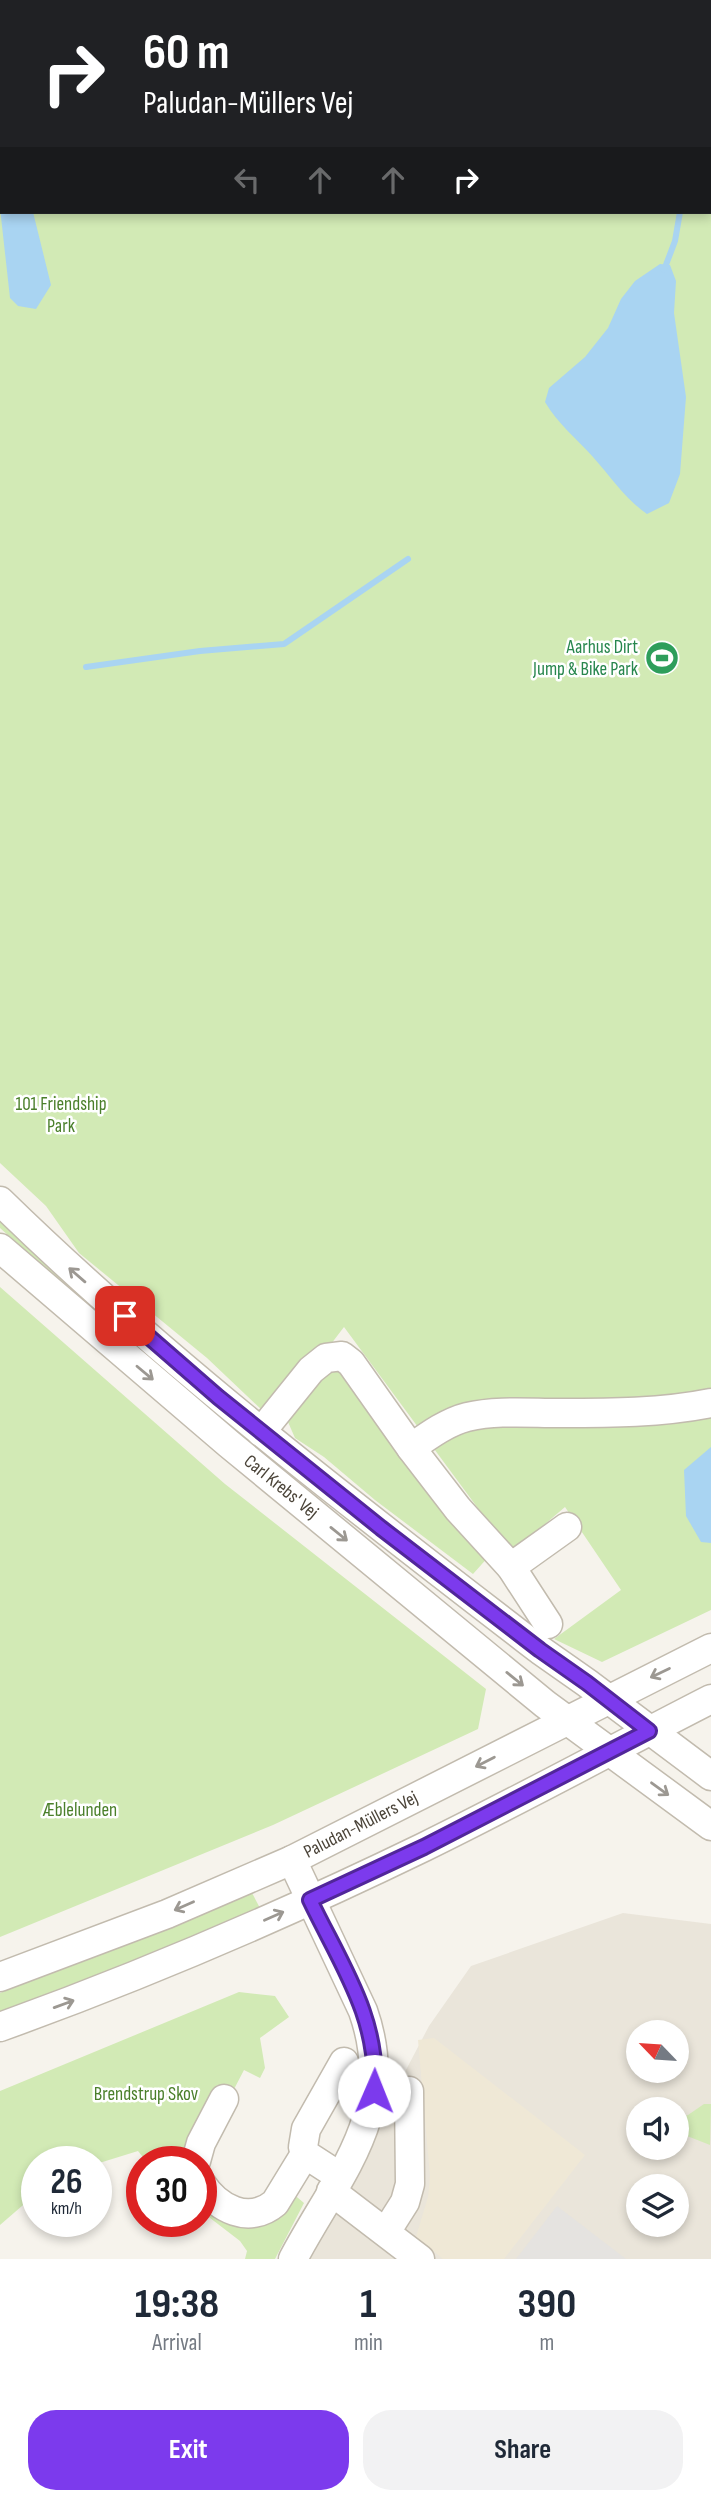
<!DOCTYPE html>
<html lang="en">
<head>
<meta charset="utf-8">
<style>
  :root { --surface:#fff; --page:#f2f2f3; --text:#1f2937; --muted:#747a83; --accent:#7c3aed }
  body { margin:0; font-family:"Sofia Sans Condensed",sans-serif; background:var(--page); color:var(--text); height:100vh; display:flex; flex-direction:column; font-size:26px; white-space:nowrap }
  * { box-sizing:border-box; margin:0 }
  p { font-size:23px; color:var(--muted) }
  .icon { flex:none; width:38px; height:38px; fill:none; stroke:currentColor; stroke-width:2; stroke-linecap:round; stroke-linejoin:round }
  .map { position:relative; height:2259px; overflow:hidden }
  .sheet { display:flex; flex-direction:column; background:var(--surface); flex:1 }
  .sheet>* { flex:none }
  .banner { position:absolute; left:0px; top:0px; width:712px; height:214px; box-shadow:0 4px 10px #0003; background:#202124; color:#fff; overflow:hidden }
  .needle { width:46px; rotate:295deg }
  .tools { position:absolute; left:626px; top:2020px; display:grid; gap:14px }
  .tools a { display:grid; place-items:center; width:63px; height:63px; border-radius:50%; background:var(--surface); box-shadow:0 4px 10px #0003; font-size:35px }
  .speed { position:absolute; left:21px; top:2146px; display:flex; gap:14px; font-size:35px; font-weight:700; text-align:center }
  .speed>* { display:grid; place-content:center; width:91px; height:91px; border-radius:50%; background:var(--surface); box-shadow:0 4px 10px #0003; line-height:1 }
  .speed small { font-size:18px; font-weight:400 }
  .speed .limit { border:10px solid #d22; background:#fff; color:#111 }
  .pin { position:absolute; display:grid; place-items:center; width:60px; height:60px; color:#fff; margin:-30px; border-radius:14px; box-shadow:0 4px 10px #0006 }
  .me { position:absolute; width:77px; margin:-38px; rotate:1deg; stroke-linejoin:round; filter:drop-shadow(0 0 5px #0008) }
  .turn { display:flex; align-items:center; gap:24px; height:147px; padding:0 28px; font-size:32px }
  .turn .icon { width:91px; height:91px; stroke-width:2.5 }
  .turn b { display:block; font-size:49px; line-height:60px }
  .lanes { display:flex; align-items:center; height:66px; padding:0 28px; background:#0003; justify-content:center; gap:35px; direction:ltr }
  .lanes .off { opacity:.35 }
  .eta { display:flex; justify-content:space-evenly; align-items:center; height:119px; text-align:center }
  .eta b { font-size:42px; font-weight:700; line-height:49px }
  .primary-button { display:flex; gap:14px; margin-top:auto; padding:14px 28px }
  .primary-button a { flex:1; height:80px; border-radius:28px; background:var(--accent); color:#fff; font-size:28px; font-weight:700; line-height:80px; text-align:center }
  .primary-button a+a { background:var(--page); color:var(--text) }
  .map>svg:first-child { display:block }
  .residential { fill:#eae5da; fill-rule:evenodd }
  .education { fill:#efe8d6 }
  .green { fill:#d2eab5; fill-rule:evenodd }
  .parking { fill:#e5e3e0 }
  .water { fill:#a9d4f2 }
  .lines { fill:none; stroke-linecap:round; stroke-linejoin:round }
  .stream { stroke:#a9d4f2; stroke-width:6 }
  .minor-casing { stroke:#c2bbae; stroke-width:31 }
  .minor { stroke:#fff; stroke-width:28 }
  .oneway { stroke:#9c9892 }
  .route-casing { stroke:#51269a; stroke-width:18 }
  .route { stroke:#7c3aed; stroke-width:12 }
  .labels { text-anchor:middle; dominant-baseline:central; stroke-width:5; stroke-linejoin:round; paint-order:stroke }
  .leisure-label { font-size:19px; fill:#27864d; stroke:#fff; text-anchor:end }
  .park-label { font-size:19px; fill:#4a7f2a; stroke:#fff }
  .street-label { font-size:19px; fill:#4b4439; stroke:#fff }
</style>
</head>
<body>
<div class="map">
<svg width="711" height="2259" viewBox="0 0 711 2259">
  <rect width="100%" height="100%" fill="#f6f3ec"/>
  <path class="residential" d="M623,1913L711,1924V2259H307L429,2026L471,1966ZM639,2032H677V2070H639ZM639,2109H677V2147H639ZM639,2186H677V2224H639Z"/>
  <polygon class="education" points="434,2038 585,2155 504,2259 443,2259 416,2237 428,2197 430,2176 418,2040"/>
  <g class="green">
    <path d="M0,0H711V1610L602,1662L554,1639L621,1590L565,1507L511,1553L344,1327L331,1344L264,1412L207,1358L79,1253L46,1206L0,1163ZM2,2H710V212H2Z"/>
    <polygon points="0,1213 290,1470 260,1454 166,1377 0,1228"/>
    <polygon points="0,1287 225,1484 486,1689 478,1729 273,1825 0,1937"/>
    <polygon points="327,1369 339,1372 490,1555 473,1574 375,1500 324,1457 295,1438 288,1422 294,1406"/>
    <polygon points="251,1891 261,1910 166,1951 0,2014 0,1993"/>
    <polygon points="239,1992 275,1996 289,2017 260,2038 265,2068 260,2078 244,2070 232,2093 217,2085 177,2161 146,2161 138,2151 96,2164 96,2161 37,2161 37,2193 0,2225 0,2091"/>
    <polygon points="704,2104 711,2104 710,2145 677,2132 677,2119 688,2115"/>
    <polygon points="291,2192 304,2203 275,2259 245,2259 247,2251 240,2241 201,2211 201,2197 230,2217"/>
  </g>
  <polygon class="parking" points="557,2206 626,2259 516,2259"/>
  <g class="water">
    <polygon points="0,0 15,2 2,2 2,212 33,212 51,285 36,309 18,306 10,298 0,208"/>
    <path d="M660,264L670,265L676,281L674,313L686,397L680,474L669,503L647,514C624,498 611,477 593,457C576,438 558,424 545,402L549,388L585,357L608,328L621,299L635,281Z"/>
    <polygon points="711,1447 711,1543 701,1542 686,1516 684,1470"/>
  </g>
  <g class="lines">
    <g class="stream">
      <polyline points="710,134 711,134"/>
      <polyline points="664,270 675,241 680,212"/>
      <polyline points="86,667 200,651 284,644 408,559"/>
    </g>
    <g class="minor-casing">
      <g id="minor">
        <path d="M0,1201C168,1365 354,1507 540,1650L587,1683L711,1776"/>
        <polyline points="0,1248 229,1444 545,1704 711,1826"/>
        <polyline points="261,1432 311,1370 326,1358 342,1356 351,1363 411,1448 458,1509 511,1567 548,1624"/>
        <path d="M411,1448C428,1436 447,1422 467,1417C497,1410 529,1413 559,1413C609,1413 662,1413 711,1403"/>
        <polyline points="511,1567 567,1527"/>
        <path d="M292,1860L363,2011C399,2113 338,2174 293,2259"/>
        <polyline points="0,1977 167,1914 292,1860 711,1648"/>
        <path d="M0,2027C144,1975 286,1914 424,1847C520,1800 615,1748 711,1699"/>
        <polyline points="196,2161 201,2143 224,2099"/>
        <polyline points="339,2176 305,2154 303,2147 306,2129 344,2062"/>
        <path d="M201,2183C218,2209 249,2225 275,2203L305,2154"/>
        <polyline points="331,2191 420,2259"/>
        <polyline points="386,2232 405,2202 410,2184 409,2091"/>
      </g>
    </g>
    <use href="#minor" class="minor"/>
  </g>
  <defs><path id="oneway-shaft" d="M-6 0H5M1.5-3L5.5 0L1.5 3" fill="none" stroke-width="1.6" stroke-linecap="round" stroke-linejoin="round" transform="scale(1.75)"/></defs>
  <g class="oneway">
    <use href="#oneway-shaft" transform="translate(77 1275) rotate(-139)"/>
    <use href="#oneway-shaft" transform="translate(145 1373) rotate(40)"/>
    <use href="#oneway-shaft" transform="translate(339 1534) rotate(39)"/>
    <use href="#oneway-shaft" transform="translate(660 1673) rotate(154)"/>
    <use href="#oneway-shaft" transform="translate(515 1679) rotate(39)"/>
    <use href="#oneway-shaft" transform="translate(485 1762) rotate(153)"/>
    <use href="#oneway-shaft" transform="translate(660 1789) rotate(36)"/>
    <use href="#oneway-shaft" transform="translate(184 1906) rotate(156)"/>
    <use href="#oneway-shaft" transform="translate(274 1916) rotate(-24)"/>
    <use href="#oneway-shaft" transform="translate(64 2004) rotate(-20)"/>
  </g>
  <g class="lines">
    <g class="route-casing">
      <path id="route" d="M125,1316L218,1397L381,1528L540,1650L587,1683L649,1731L424,1847L310,1900C340,1963 380,2019 374,2091"/>
    </g>
    <use href="#route" class="route"/>
  </g>
  <defs>
    <g id="stadium-disc" transform="scale(1.75)"><circle r="9.5" fill="#2e9e5b" stroke="#fff"/><path d="M0-5a6.5 5 0 1 0 0 10a6.5 5 0 1 0 0-10ZM-3.5-1.8h7v3.6h-7Z" fill="#fff"/></g>
  </defs>
  <g fill-rule="evenodd">
    <use href="#stadium-disc" x="662" y="658"/>
  </g>
  <g class="labels">
    <g class="leisure-label">
      <text x="638" y="647">Aarhus Dirt<tspan x="638" dy="22">Jump &amp; Bike Park</tspan></text>
    </g>
    <g class="park-label">
      <text x="61" y="1104">101 Friendship<tspan x="61" dy="22">Park</tspan></text>
      <text x="80" y="1810">Æblelunden</text>
      <text x="146" y="2094">Brendstrup Skov</text>
    </g>
    <g class="street-label">
      <text transform="translate(281 1487) rotate(39)">Carl Krebs' Vej</text>
      <text transform="translate(361 1825) rotate(-27)">Paludan-Müllers Vej</text>
    </g>
  </g>
</svg>
<div class="tools">
<a><svg class="needle" viewBox="-14 -14 28 28"><path d="M0-13l5 13h-10z" fill="#e53935"/><path d="M0 13l5-13h-10z" fill="#747a83"/></svg></a>
<a><svg class="icon" aria-label="sound" viewBox="0 0 24 24"><path d="M4 9h4l5-4v14l-5-4H4zM17 9q2 3 0 6"/></svg></a>
<a><svg class="icon" aria-label="layers" viewBox="0 0 24 24"><path d="M12 4l9 5-9 5-9-5zM3 14l9 5 9-5"/></svg></a>
</div>
<div class="speed"><div>26<small>km/h</small></div><div class="limit">30</div></div>
<div class="pin" style="left:125px;top:1316px;background:#d93025"><svg class="icon" aria-label="arrive" viewBox="0 0 24 24"><path d="M6 21V4h12l-3 4 3 4H6"/></svg></div>
<svg class="me" style="left:374px;top:2091px" viewBox="-20 -20 40 40"><circle r="19" fill="#fff"/><path d="M0-13L10 11 0 6-10 11z" fill="#7c3aed"/></svg>
<div class="banner">
<div class="turn"><svg class="icon" aria-label="right" viewBox="0 0 24 24"><path d="M7 20v-9h11M14 6l5 5-5 5"/></svg><div><b>60 m</b>Paludan-Müllers Vej</div></div>
<div class="lanes"><svg class="icon off" aria-label="left" viewBox="0 0 24 24"><path d="M17 20v-9H6M10 6l-5 5 5 5"/></svg><svg class="icon off" aria-label="ahead" viewBox="0 0 24 24"><path d="M12 20V5M6 11l6-6 6 6"/></svg><svg class="icon off" aria-label="ahead" viewBox="0 0 24 24"><path d="M12 20V5M6 11l6-6 6 6"/></svg><svg class="icon" aria-label="right" viewBox="0 0 24 24"><path d="M7 20v-9h11M14 6l5 5-5 5"/></svg></div>
</div>
</div>
<section class="sheet">
<div class="eta">
<div><b>19:38</b><p>Arrival</p></div>
<div><b>1</b><p>min</p></div>
<div><b>390</b><p>m</p></div>
</div>
<div class="primary-button"><a>Exit</a><a>Share</a></div>
</section>
</body>
</html>
